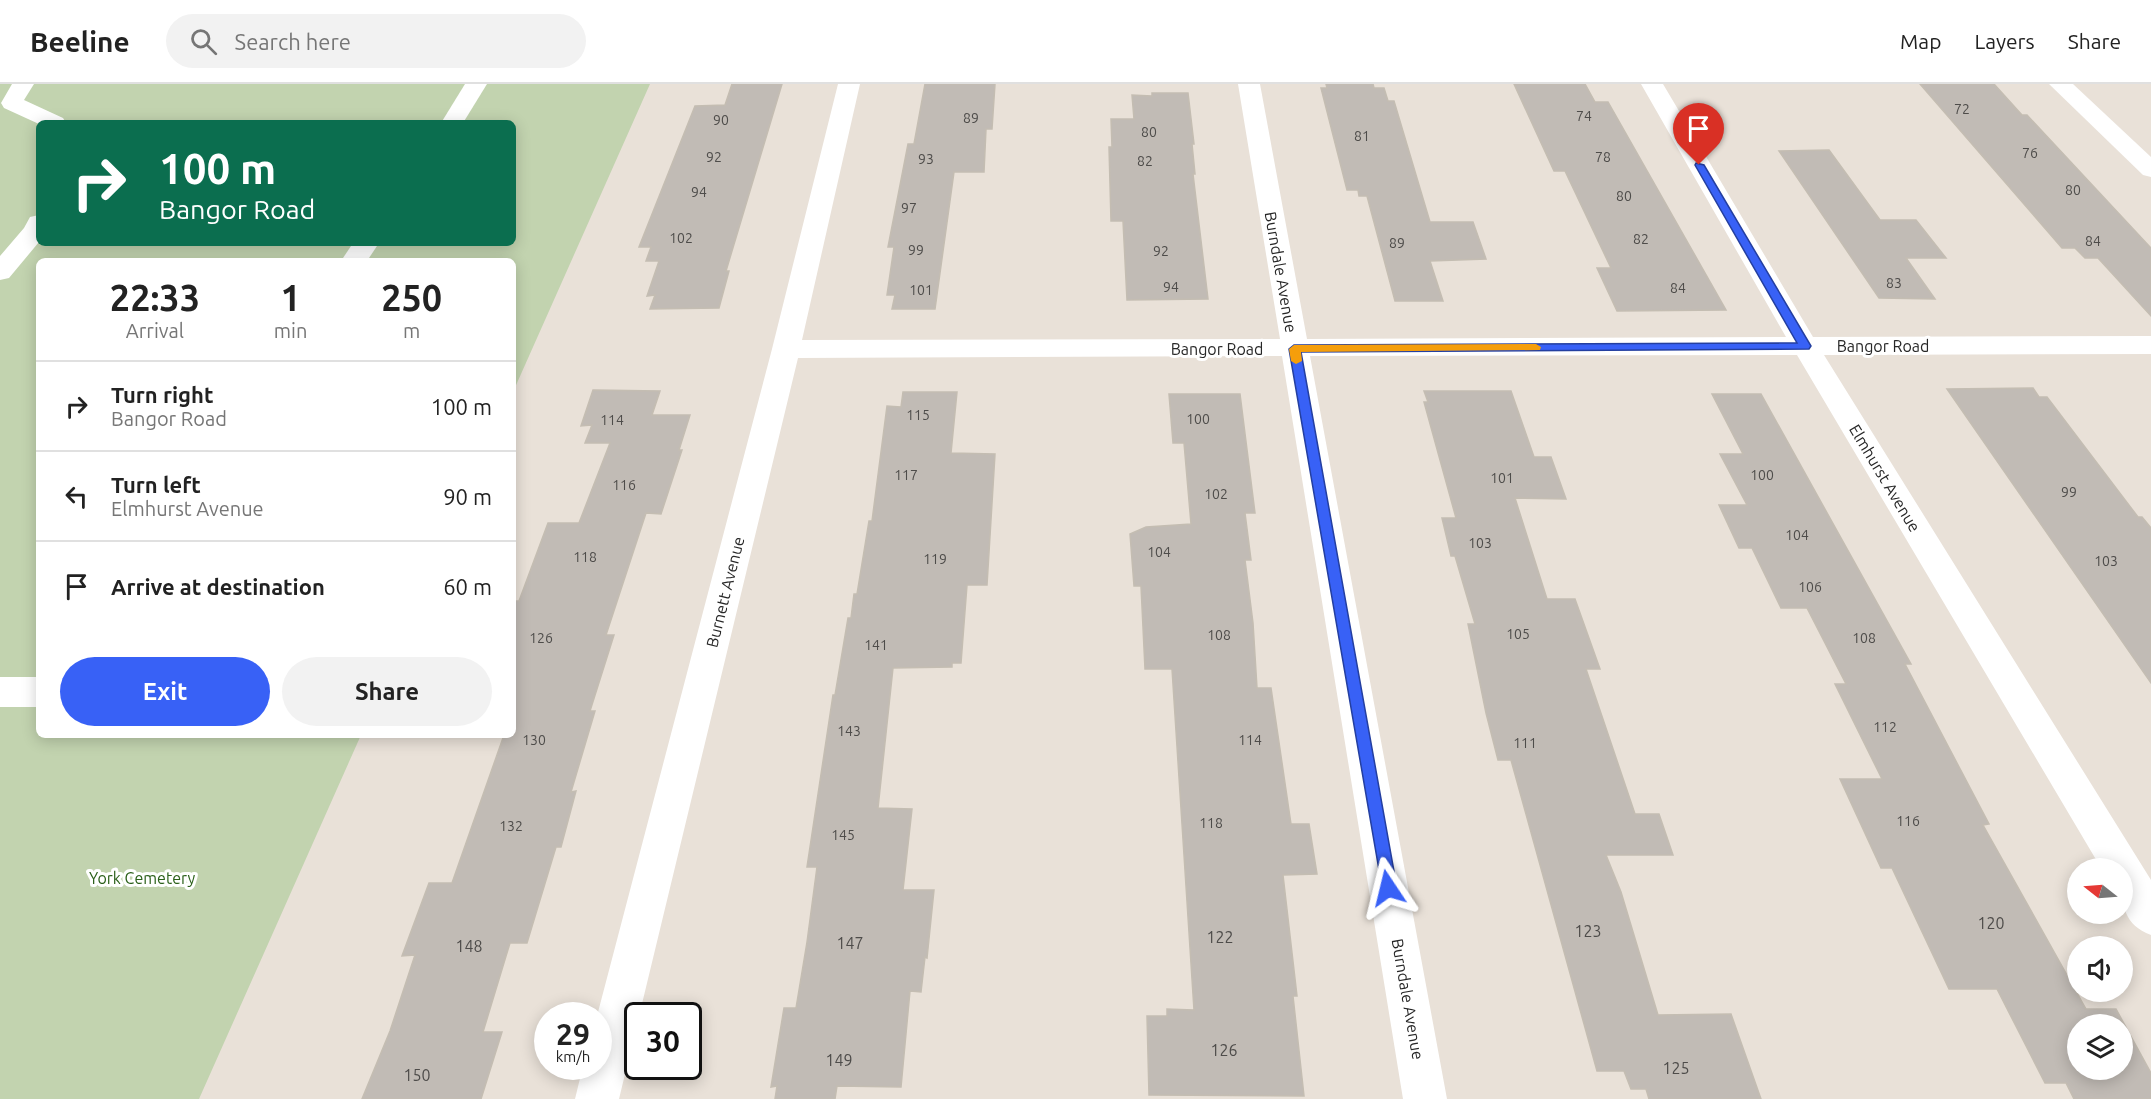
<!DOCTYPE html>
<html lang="en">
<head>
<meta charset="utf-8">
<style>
  :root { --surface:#fff; --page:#f2f2f2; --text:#222; --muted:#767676; --line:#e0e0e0; --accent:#3861f6 }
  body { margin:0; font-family:Ubuntu,sans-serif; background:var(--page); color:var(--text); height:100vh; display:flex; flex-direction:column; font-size:22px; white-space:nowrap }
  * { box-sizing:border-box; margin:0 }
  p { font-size:20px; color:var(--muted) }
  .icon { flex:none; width:33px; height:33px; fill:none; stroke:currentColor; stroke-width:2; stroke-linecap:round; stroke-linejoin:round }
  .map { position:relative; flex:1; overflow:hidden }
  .panel { position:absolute; left:36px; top:174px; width:480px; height:480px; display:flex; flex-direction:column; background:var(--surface); border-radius:9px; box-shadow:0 3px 15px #0003 }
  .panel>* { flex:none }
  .hud { position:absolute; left:36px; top:36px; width:480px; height:126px; border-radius:9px; box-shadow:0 3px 15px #0003; background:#0b6e4f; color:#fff; overflow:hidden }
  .needle { width:39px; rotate:287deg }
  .controls { position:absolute; left:2067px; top:774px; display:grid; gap:12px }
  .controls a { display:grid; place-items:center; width:66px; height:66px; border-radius:50%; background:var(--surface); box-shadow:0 3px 15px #0003; font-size:30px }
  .speed { position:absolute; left:534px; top:918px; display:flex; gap:12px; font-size:30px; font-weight:700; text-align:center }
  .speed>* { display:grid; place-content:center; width:78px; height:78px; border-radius:50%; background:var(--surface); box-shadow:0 3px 15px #0003; line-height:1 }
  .speed small { font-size:15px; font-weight:400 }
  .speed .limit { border:3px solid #111; border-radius:9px; background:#fff; color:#111 }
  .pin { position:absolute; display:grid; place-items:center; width:51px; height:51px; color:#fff; margin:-62px -26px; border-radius:50% 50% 50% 0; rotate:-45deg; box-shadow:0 0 6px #0007 }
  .pin .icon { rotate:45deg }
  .me { position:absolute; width:66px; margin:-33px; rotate:350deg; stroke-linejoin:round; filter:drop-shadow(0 0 4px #0008) }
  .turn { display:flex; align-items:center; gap:21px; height:126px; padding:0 24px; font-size:27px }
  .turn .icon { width:78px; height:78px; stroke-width:2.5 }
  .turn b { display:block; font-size:42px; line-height:51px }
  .eta { display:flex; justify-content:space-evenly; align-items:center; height:102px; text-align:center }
  .eta b { font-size:36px; font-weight:600; line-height:42px }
  .action { display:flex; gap:12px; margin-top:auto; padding:12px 24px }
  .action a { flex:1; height:69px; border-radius:36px; background:var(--accent); color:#fff; font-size:24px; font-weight:600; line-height:69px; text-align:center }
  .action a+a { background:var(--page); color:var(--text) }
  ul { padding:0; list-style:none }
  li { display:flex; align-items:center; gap:18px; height:90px; padding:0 24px; border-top:2px solid var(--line) }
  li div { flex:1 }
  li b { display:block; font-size:22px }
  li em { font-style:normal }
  header { display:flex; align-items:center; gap:36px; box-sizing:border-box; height:84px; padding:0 30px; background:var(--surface); border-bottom:2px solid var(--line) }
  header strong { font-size:28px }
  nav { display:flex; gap:33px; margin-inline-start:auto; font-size:21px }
  .search { width:420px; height:54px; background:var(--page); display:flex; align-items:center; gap:15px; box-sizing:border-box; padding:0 21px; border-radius:33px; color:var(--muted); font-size:22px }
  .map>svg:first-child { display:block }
  .cemetery { fill:#c2d3af; fill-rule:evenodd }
  .building { fill:#c1bbb5; stroke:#c4bdb2; stroke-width:1.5; fill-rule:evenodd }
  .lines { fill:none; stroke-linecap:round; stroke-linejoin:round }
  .minor { fill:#fff; fill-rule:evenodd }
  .route { fill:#3861f6; stroke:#243fa0; stroke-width:1.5 }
  .slow { fill:#f59e0b }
  .labels { text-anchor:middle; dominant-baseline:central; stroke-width:6; stroke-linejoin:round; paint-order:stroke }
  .number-label { font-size:14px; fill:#4e4c4a }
  .street-label { font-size:16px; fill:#272727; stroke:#fff }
  .park-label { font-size:16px; fill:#2b601a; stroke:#fff }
  .near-number-label { font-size:16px; fill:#4e4c4a }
</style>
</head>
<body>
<header>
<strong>Beeline</strong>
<div class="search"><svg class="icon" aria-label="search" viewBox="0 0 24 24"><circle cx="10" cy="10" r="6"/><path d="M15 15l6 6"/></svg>Search here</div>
<nav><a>Map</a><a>Layers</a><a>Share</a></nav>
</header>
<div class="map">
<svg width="2151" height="1015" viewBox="0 0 2151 1015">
  <rect width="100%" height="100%" fill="#e9e1d8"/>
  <path class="cemetery" d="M0,0H650L513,308V177H39V651H361L199,1015H0ZM39,39H513V159H39Z"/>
  <g class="building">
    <polygon points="732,0 782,0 726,187 729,187 719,224 650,225 655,211 647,212 659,177 646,177 651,163 639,163 695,22 725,21"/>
    <polygon points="925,0 995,0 992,45 986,45 984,88 954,88 935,225 892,225 895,211 887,211 894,163 888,163 908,60 914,60"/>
    <polygon points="1326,0 1373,0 1374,4 1384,4 1388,17 1394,17 1430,138 1473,138 1486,175 1430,177 1443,217 1395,217 1367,112 1359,112 1358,106 1347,106 1321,4 1327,4"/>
    <polygon points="1514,0 1585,0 1595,18 1608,18 1726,226 1617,227 1597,184 1611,184 1565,87 1554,87"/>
    <polygon points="1920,0 1994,0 2022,31 2027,31 2151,164 2151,232 2098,174 2085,174 2075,164 2062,164"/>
    <polygon points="1152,9 1188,9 1194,60 1192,60 1195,90 1193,90 1208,215 1127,216 1123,137 1111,137 1109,63 1112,63 1111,35 1134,35 1132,11 1152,12"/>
    <polygon points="1829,66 1880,136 1916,136 1946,174 1906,174 1935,215 1879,214 1779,67"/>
    <polygon points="2033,304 2039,313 2047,313 2138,433 2142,433 2151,444 2151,599 1947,305"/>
    <polygon points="593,306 660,307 652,331 690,331 679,366 682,366 661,430 646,429 606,551 614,551 590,627 595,627 571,708 576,707 561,763 556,763 527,859 510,859 483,948 502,948 481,1015 362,1015 390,947 415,871 402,872 429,799 452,799 504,651 513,651 513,517 519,517 548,439 579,439 610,359 585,359 592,341 581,342"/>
    <polygon points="1424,307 1511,307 1534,373 1551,373 1566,415 1515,414 1547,515 1575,515 1600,585 1586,585 1635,730 1659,730 1673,771 1606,771 1621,808 1658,931 1731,930 1761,1015 1649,1015 1646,1005 1631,1005 1624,987 1597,987 1511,676 1498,676 1486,629 1468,540 1475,540 1455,472 1451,472 1442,434 1456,434 1424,318 1428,318"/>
    <polygon points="903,308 957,308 951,369 995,370 987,501 967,501 961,579 952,579 952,583 893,584 878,724 912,725 903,806 934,806 927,874 925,873 921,908 910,907 901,1003 837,1002 835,1015 775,1015 777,1002 771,1003 784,924 796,924 807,858 817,783 807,783 833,611 835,611 848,534 851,534 854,510 857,510 869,437 872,437 887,322 901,323"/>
    <polygon points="1169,310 1240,310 1255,429 1245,429 1251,476 1245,476 1253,539 1257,604 1271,604 1291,740 1309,740 1317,790 1283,791 1297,912 1293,912 1304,1012 1149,1011 1147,932 1167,932 1167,925 1194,926 1172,585 1145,585 1141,502 1134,502 1130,450 1146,443 1191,440 1184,359 1173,359"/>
    <path d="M1712,310H1761L1911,580H1905L1989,740L1983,741L2086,925H2116L2151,989V1015H2074L2066,999H2045L1997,905H1949L1892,784H1881L1840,695H1882L1835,600H1846L1807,524H1781L1752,464H1739L1719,421H1747L1720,370H1743ZM2078,940H2122V986H2078Z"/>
  </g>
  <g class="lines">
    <g class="minor">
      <polygon points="12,0 34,0 24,16 63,34 66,39 39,40 4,24 1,19"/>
      <polygon points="465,0 487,0 463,39 441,39"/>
      <path d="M838,0H860L802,256L1280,255L1238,0H1260L1307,255L1786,253L1641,0H1663L1813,253L2151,252V270L1824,271L2151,796V851C2119,839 2122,814 2122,784H2101L1797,271L1310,272L1447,1015H1403L1282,272L798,274L619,1015H575L583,982H598L597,932L772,265Z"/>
      <polygon points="2049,0 2073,0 2151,73 2151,93 2143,91"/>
      <polygon points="39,131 39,158 9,194 0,196 0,172 24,144 30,133"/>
      <polygon points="353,159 379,159 367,177 341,177"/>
      <rect x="0" y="593" width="39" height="30"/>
    </g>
  </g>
  <polygon class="route" points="1696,79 1704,81 1811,262 1809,265 1301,268 1397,804 1394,809 1388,812 1383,809 1289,265 1294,261 1797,259 1695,81"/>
  <polygon class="slow" points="1536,260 1541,263 1540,266 1301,268 1302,277 1296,280 1291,277 1289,265 1294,261"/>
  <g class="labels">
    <g class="number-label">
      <text x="1962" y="25">72</text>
      <text x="1584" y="32">74</text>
      <text x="971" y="34">89</text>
      <text x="721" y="36">90</text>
      <text x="1149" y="48">80</text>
      <text x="1362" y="52">81</text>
      <text x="2030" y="69">76</text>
      <text x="714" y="73">92</text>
      <text x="1603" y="73">78</text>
      <text x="926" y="75">93</text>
      <text x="1145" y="77">82</text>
      <text x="2073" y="106">80</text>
      <text x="699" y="108">94</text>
      <text x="1624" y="112">80</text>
      <text x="909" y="124">97</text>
      <text x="681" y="154">102</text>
      <text x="1641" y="155">82</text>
      <text x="2093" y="157">84</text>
      <text x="1397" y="159">89</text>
      <text x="916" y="166">99</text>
      <text x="1161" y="167">92</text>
      <text x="1894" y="199">83</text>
      <text x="1171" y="203">94</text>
      <text x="1678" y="204">84</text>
      <text x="921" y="206">101</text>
      <text x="918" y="331">115</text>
      <text x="1198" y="335">100</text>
      <text x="612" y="336">114</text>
      <text x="906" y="391">117</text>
      <text x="1762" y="391">100</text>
      <text x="1502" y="394">101</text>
      <text x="624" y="401">116</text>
      <text x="2069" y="408">99</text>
      <text x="1216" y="410">102</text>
      <text x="1797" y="451">104</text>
      <text x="1480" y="459">103</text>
      <text x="1159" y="468">104</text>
      <text x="585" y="473">118</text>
      <text x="935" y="475">119</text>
      <text x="2106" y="477">103</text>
      <text x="1810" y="503">106</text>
      <text x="1518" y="550">105</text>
      <text x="1219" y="551">108</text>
      <text x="541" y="554">126</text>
      <text x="1864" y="554">108</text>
      <text x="876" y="561">141</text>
      <text x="1885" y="643">112</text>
      <text x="849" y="647">143</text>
      <text x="534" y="656">130</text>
      <text x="1250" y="656">114</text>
      <text x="1525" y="659">111</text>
      <text x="1908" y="737">116</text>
      <text x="1211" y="739">118</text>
      <text x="511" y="742">132</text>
      <text x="843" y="751">145</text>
    </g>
    <g class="street-label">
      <text transform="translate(1281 188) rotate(80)">Burndale Avenue</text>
      <text x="1883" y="262">Bangor Road</text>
      <text x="1217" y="265">Bangor Road</text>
      <text transform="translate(1885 394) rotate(59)">Elmhurst Avenue</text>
      <text transform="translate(725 508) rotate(-76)">Burnett Avenue</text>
      <text transform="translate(1408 915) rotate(80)">Burndale Avenue</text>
    </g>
    <g class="park-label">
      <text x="142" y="794">York Cemetery</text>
    </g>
    <g class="near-number-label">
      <text x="1991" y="839">120</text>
      <text x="1588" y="847">123</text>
      <text x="1220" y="853">122</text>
      <text x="850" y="859">147</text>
      <text x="469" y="862">148</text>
      <text x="1224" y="966">126</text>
      <text x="839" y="976">149</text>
      <text x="1676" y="984">125</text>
      <text x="417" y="991">150</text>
    </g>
  </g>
</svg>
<div class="controls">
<a><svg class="needle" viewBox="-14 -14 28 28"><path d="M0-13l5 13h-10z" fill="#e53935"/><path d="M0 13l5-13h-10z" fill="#767676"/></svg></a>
<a><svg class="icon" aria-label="sound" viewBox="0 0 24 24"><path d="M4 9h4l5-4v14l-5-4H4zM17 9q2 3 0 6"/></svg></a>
<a><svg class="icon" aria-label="layers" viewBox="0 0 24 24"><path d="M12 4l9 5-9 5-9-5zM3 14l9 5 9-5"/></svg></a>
</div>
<div class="speed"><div>29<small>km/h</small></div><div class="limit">30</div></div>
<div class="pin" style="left:1699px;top:81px;background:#d93025"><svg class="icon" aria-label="arrive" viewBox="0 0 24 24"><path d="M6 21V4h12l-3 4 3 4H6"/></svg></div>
<svg class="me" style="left:1388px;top:804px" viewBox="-20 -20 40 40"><path d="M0-17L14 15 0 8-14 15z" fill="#3861f6" stroke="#fff" stroke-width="4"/></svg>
<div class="hud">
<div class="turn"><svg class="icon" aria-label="right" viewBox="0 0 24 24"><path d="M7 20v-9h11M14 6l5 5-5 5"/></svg><div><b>100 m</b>Bangor Road</div></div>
</div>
<section class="panel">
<div class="eta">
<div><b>22:33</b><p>Arrival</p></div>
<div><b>1</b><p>min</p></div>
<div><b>250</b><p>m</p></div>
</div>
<ul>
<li><svg class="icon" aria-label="right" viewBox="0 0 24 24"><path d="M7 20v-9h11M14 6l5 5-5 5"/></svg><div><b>Turn right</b><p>Bangor Road</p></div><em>100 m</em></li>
<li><svg class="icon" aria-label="left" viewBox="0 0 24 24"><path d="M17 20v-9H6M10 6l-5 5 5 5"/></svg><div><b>Turn left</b><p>Elmhurst Avenue</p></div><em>90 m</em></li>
<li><svg class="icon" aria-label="arrive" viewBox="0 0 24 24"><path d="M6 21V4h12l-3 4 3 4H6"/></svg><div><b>Arrive at destination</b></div><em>60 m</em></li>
</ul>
<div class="action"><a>Exit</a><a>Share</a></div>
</section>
</div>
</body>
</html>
